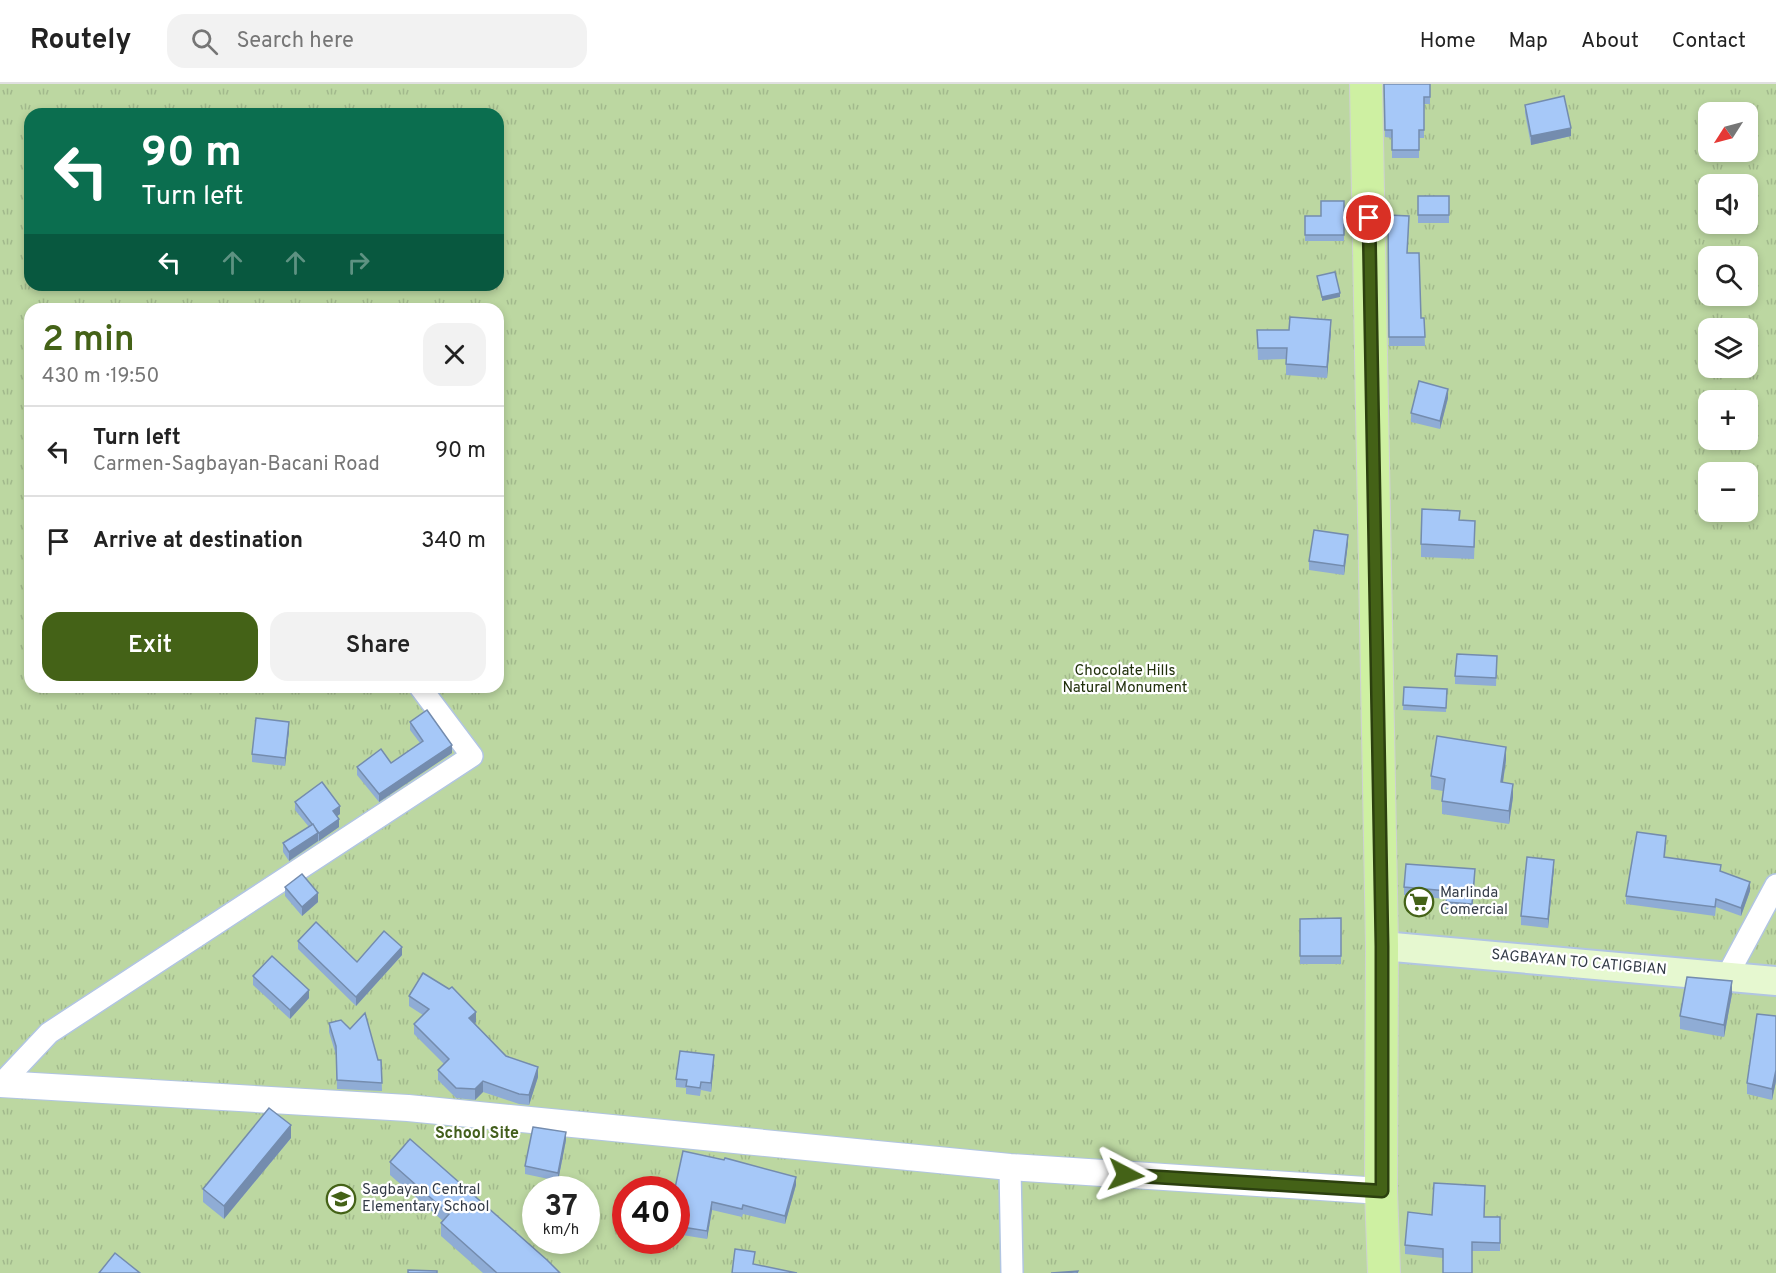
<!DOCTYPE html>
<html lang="en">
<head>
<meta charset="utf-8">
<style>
  :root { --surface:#fff; --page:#f2f2f2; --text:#222; --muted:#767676; --line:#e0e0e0; --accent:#446217 }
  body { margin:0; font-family:Overpass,sans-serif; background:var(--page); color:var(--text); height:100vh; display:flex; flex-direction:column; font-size:22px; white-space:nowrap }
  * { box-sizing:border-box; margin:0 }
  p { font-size:20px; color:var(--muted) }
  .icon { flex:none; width:33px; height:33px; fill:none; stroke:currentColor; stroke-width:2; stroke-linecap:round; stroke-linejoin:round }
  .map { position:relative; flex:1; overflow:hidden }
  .details { position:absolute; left:24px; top:219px; width:480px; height:390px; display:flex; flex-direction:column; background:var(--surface); border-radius:18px; box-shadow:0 3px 9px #0003 }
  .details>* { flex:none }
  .top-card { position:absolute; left:24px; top:24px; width:480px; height:183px; border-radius:18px; box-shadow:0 3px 9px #0003; background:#0b6e4f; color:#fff; overflow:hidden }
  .needle { width:39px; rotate:234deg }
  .fabs { position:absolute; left:1698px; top:18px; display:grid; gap:12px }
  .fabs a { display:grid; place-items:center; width:60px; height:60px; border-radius:12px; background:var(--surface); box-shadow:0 3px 9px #0003; font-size:30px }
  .speed { position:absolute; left:522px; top:1092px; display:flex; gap:12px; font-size:30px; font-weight:700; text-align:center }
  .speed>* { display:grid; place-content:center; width:78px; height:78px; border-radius:50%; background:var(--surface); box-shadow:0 3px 9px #0003; line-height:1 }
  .speed small { font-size:15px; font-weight:400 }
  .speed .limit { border:9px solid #d22; background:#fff; color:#111 }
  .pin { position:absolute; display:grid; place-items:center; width:51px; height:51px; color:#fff; margin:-26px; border:3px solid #fff; border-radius:50%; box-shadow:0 2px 6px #0007 }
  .me { position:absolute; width:66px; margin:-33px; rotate:94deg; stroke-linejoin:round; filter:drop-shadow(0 0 4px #0008) }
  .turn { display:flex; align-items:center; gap:21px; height:126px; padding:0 18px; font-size:27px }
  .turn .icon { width:78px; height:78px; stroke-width:2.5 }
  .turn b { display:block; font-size:42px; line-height:51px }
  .lanes { display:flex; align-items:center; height:57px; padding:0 18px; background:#0003; justify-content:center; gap:30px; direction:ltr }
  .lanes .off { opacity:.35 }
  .round { display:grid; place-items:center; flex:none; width:63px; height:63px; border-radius:18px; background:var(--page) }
  .overview { display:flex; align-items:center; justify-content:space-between; height:102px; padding:0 18px }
  h1 { font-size:36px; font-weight:600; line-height:45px; color:var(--accent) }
  .button { display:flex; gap:12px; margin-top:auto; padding:12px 18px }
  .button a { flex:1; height:69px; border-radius:18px; background:var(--accent); color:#fff; font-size:24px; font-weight:600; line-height:69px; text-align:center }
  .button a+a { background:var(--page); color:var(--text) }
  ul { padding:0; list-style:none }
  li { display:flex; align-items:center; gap:18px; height:90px; padding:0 18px; border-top:2px solid var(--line) }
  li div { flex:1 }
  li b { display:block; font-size:22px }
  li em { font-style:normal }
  header { display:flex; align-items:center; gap:36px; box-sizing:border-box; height:84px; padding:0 30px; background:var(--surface); border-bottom:2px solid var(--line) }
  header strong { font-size:28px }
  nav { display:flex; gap:33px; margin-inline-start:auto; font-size:21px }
  .search { width:420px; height:54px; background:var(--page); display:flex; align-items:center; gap:15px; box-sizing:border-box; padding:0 21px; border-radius:18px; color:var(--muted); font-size:22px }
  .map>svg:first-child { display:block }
  .park { fill:url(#park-tufts); fill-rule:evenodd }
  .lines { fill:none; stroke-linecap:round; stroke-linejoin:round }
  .minor-casing { stroke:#b1c5e2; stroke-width:24 }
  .tertiary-casing { stroke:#b1c5e2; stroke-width:28 }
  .secondary-casing { stroke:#b1c5e2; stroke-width:32 }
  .primary-casing { stroke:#ced0d3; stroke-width:34 }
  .minor { stroke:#fff; stroke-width:21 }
  .tertiary { stroke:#fff; stroke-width:26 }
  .secondary { stroke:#e6f8d0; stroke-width:28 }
  .primary { stroke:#cef0a2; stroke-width:32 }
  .wall { fill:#8facd5 }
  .shaded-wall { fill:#748cae }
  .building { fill:#a6c8f8; stroke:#748cae; stroke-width:1.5 }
  .route-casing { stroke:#2c400f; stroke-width:15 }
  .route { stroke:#446217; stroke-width:10 }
  .labels { text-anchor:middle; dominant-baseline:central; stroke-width:4.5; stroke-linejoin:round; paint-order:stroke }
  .park-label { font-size:15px; fill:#20300b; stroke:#fff }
  .poi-label { font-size:15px; fill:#343c48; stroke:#fff; text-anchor:start }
  .street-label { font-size:15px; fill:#343c48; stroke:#fff }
  .neighbourhood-label { font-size:16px; font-weight:bold; fill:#435f1c; stroke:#fff }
</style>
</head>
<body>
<header>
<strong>Routely</strong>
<div class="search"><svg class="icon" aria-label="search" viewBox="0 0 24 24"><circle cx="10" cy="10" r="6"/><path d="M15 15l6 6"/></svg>Search here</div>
<nav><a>Home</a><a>Map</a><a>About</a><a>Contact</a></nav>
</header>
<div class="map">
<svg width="1776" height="1189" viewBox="0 0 1776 1189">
  <defs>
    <pattern id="park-tufts" width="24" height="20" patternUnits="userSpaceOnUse" patternTransform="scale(1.5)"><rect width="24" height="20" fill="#bcd7a1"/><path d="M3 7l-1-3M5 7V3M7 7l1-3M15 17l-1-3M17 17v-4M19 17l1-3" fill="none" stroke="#a2b98c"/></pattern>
  </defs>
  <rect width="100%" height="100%" fill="#e8f1fd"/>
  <path class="park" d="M0,0H1776V1189H0ZM1708,28H1748V68H1708ZM30,30H498V201H30ZM1708,100H1748V140H1708ZM1708,172H1748V212H1708ZM30,225H498V603H30ZM1708,244H1748V284H1708ZM1708,316H1748V356H1708ZM1708,388H1748V428H1708ZM536,1106H586V1156H536ZM626,1106H676V1156H626Z"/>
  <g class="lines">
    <g class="minor-casing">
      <g id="minor">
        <polyline points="1727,892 1776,801"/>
        <polyline points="1,1000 49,949 472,672 420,603"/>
        <polyline points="1010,1083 1012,1189"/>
      </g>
    </g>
    <g class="tertiary-casing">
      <polyline id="tertiary" points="0,1000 408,1024 1010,1083 1381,1107"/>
    </g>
    <g class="secondary-casing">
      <polyline id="secondary" points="1382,862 1776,897"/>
    </g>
    <g class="primary-casing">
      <polyline id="primary" points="1366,0 1382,862 1381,1107 1384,1189"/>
    </g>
    <use href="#minor" class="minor"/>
    <use href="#tertiary" class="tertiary"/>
    <use href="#secondary" class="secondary"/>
    <use href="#primary" class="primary"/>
  </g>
  <g class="wall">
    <polygon points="1384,0 1430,0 1430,20 1424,20 1424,54 1419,54 1419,74 1392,74 1392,54 1385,53"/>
    <polygon points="1525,21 1571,52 1531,61 1525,29"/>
    <rect x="1418" y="112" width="31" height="27"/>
    <polygon points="1344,117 1344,157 1305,157 1305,132 1321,132"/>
    <polygon points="1388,131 1409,141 1407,169 1421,234 1424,234 1425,262 1389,262"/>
    <polygon points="1257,246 1331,247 1327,294 1286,291 1286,275 1258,276"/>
    <polygon points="1448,314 1440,345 1411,338 1411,329"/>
    <polygon points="1460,436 1475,450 1474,475 1421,473 1421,460"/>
    <polygon points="1348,459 1344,491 1309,486 1309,477"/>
    <polygon points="1497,572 1496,602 1455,600 1455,592"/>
    <polygon points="1404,603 1447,605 1446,628 1403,626"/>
    <polygon points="410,638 452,669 379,718 357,691 357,683 391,679 420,659 410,646"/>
    <polygon points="289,647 285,682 252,678 252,670"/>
    <polygon points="1506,676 1503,699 1513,713 1509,740 1442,730 1442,717 1443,707 1431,705 1431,692"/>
    <polygon points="295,718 340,730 337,732 339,743 289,777 283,768 283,759 309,743 295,726"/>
    <polygon points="1666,760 1665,773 1721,788 1750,807 1741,832 1716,823 1715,832 1626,820 1626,812"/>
    <polygon points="1554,784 1548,844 1521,841 1521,832"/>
    <polygon points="1475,793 1472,828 1446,826 1446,815 1404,811 1404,803"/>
    <polygon points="285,803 318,818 302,832 285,812"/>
    <polygon points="1341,834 1341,880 1300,880 1300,835"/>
    <polygon points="298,857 357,878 402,871 356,922 298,865"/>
    <polygon points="253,892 309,914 290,935 253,901"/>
    <polygon points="1732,910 1724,953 1680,945 1680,932"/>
    <polygon points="409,912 476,938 474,940 506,972 538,993 529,1021 519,1020 483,1008 475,1016 456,1014 438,996 438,986 444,980 414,950 414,940 423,931 409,922"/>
    <polygon points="1776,932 1776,997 1772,1016 1747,1010 1747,999"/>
    <polygon points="329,939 378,976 381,976 382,1007 337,1005 336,971 329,948"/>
    <polygon points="714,979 711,1008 701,1006 700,1012 686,1010 686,1004 676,1003 676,995"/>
    <polygon points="291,1054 224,1135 203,1118 203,1105"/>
    <polygon points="566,1056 558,1097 525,1090 525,1082"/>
    <polygon points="390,1078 560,1189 483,1189 441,1152 441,1139 443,1137 390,1091"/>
    <polygon points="796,1101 785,1140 743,1130 742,1133 712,1126 707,1155 676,1150 676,1106 675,1104"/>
    <polygon points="1432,1131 1500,1133 1500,1167 1472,1167 1443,1174 1405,1170 1405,1161"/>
  </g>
  <g class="shaded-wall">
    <polygon points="1571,44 1571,52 1531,61 1531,52"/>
    <polygon points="1340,209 1340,213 1322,217 1322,213"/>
    <polygon points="1331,236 1331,247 1327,294 1327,283"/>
    <polygon points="1448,305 1448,314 1440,345 1440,337"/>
    <polygon points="1348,451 1348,459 1344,491 1344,482"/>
    <polygon points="289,638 289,647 285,682 285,674"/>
    <polygon points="452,661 452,669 379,718 379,710"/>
    <polygon points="1506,663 1506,676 1501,711 1501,698"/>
    <polygon points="1513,700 1513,713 1509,740 1509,727"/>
    <polygon points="340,722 340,730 333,735 333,727"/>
    <polygon points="339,735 339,743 319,757 319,749"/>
    <polygon points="318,749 318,757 289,777 289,768"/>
    <polygon points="1554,776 1554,784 1548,844 1548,835"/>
    <polygon points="1750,798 1750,807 1741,832 1741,824"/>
    <polygon points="318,809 318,818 302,832 302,823"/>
    <polygon points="402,863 402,871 356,922 356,913"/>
    <polygon points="1732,897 1732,910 1724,953 1724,941"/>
    <polygon points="309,906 309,914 290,935 290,926"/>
    <polygon points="476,928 476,938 469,945 469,934"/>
    <polygon points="714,971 714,979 711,1008 711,999"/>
    <polygon points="538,983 538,993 529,1021 529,1011"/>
    <polygon points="1776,986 1776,997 1772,1016 1772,1005"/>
    <polygon points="483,997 483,1008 475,1016 475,1005"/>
    <polygon points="291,1041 291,1054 224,1135 224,1122"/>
    <polygon points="566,1048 566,1056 558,1097 558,1089"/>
    <polygon points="796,1093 796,1101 785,1140 785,1132"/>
    <polygon points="712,1118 712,1126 707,1155 707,1147"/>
  </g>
  <g class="building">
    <polygon points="1384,0 1430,0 1430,13 1424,13 1424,46 1419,46 1419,66 1392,66 1392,46 1385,46"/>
    <polygon points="1564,12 1571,44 1531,52 1525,21"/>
    <rect x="1418" y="112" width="31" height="19"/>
    <polygon points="1321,117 1344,117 1344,151 1305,151 1305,132 1321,132"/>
    <polygon points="1388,131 1409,132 1407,169 1419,169 1421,234 1424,234 1425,253 1389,253"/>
    <polygon points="1335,188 1340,209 1322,213 1317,192"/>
    <polygon points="1290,233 1331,236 1327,283 1286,280 1287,264 1258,264 1257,246 1289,246"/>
    <polygon points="1419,297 1448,305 1440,337 1411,329"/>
    <polygon points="1422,425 1460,427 1459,436 1475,437 1474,463 1421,460"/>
    <polygon points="1314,446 1348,451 1344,482 1309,477"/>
    <polygon points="1457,570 1497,572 1496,594 1455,592"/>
    <polygon points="1404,603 1447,605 1446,624 1403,621"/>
    <polygon points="427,626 452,661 379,710 357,683 381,665 391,679 423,657 410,638"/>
    <polygon points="256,634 289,638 285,674 252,670"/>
    <polygon points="1437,652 1506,663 1501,698 1513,700 1509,727 1442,717 1445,695 1431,692"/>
    <polygon points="322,698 340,722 333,727 339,735 319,749 295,718"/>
    <polygon points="313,740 318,749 289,768 283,759"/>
    <polygon points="1637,748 1666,752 1664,773 1721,781 1720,787 1750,798 1741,824 1716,815 1715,823 1626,812"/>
    <polygon points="1527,773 1554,776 1548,835 1521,832"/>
    <polygon points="1406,780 1475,785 1472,820 1446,818 1447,807 1404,803"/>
    <polygon points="302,790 318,809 302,823 285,803"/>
    <polygon points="1341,834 1341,872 1300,872 1300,835"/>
    <polygon points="316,838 357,878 384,847 402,863 356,913 298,857"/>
    <polygon points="272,872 309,906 290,926 253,892"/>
    <polygon points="423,889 449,905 452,903 476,928 469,934 506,972 538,983 529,1011 519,1010 483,997 475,1005 456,1004 438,986 449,975 414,940 429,925 409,912"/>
    <polygon points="1687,893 1732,897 1724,941 1680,932"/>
    <polygon points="365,929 378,976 381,976 382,999 337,996 336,962 329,939 341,936 350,945"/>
    <polygon points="1757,930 1776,932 1776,986 1772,1005 1747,999"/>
    <polygon points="680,967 714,971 711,999 701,998 700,1004 686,1002 687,996 676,995"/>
    <polygon points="269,1024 291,1041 224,1122 203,1105"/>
    <polygon points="533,1043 566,1048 558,1089 525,1082"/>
    <polygon points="410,1055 547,1176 560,1189 497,1189 441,1139 449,1130 390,1078"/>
    <polygon points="683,1067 724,1076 725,1074 796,1093 785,1132 743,1121 742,1125 712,1118 707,1147 676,1142 676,1106 649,1106 649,1102 675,1104"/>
    <polygon points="1434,1099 1485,1102 1484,1133 1500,1133 1500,1159 1472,1158 1472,1189 1443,1189 1443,1165 1405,1161 1408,1128 1432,1131"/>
    <polygon points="735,1165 755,1168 753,1180 797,1189 732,1189"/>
    <polygon points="115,1169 140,1189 99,1189"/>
    <polygon points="408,1186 437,1187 437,1189 408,1189"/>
    <polygon points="1078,1187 1077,1189 1051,1189"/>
  </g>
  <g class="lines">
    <g class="route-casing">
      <polyline id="route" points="1126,1091 1382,1107 1382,862 1369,134"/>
    </g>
    <use href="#route" class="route"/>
  </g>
  <defs>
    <g id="supermarket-ring" transform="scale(1.5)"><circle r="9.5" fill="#fff" stroke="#446217" stroke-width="1.5"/><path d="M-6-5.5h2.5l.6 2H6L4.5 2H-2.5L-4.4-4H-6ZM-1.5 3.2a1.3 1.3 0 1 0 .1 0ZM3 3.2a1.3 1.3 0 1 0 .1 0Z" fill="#446217"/></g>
    <g id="school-ring" transform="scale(1.5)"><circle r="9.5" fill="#fff" stroke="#446217" stroke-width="1.5"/><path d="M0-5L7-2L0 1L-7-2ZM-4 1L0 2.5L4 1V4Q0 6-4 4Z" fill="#446217"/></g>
  </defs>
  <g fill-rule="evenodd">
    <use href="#supermarket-ring" x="1419" y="818"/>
    <use href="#school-ring" x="341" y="1115"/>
  </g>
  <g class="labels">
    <g class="park-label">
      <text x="1125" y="587">Chocolate Hills<tspan x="1125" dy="17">Natural Monument</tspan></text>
    </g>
    <g class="poi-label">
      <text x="1440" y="809">Marlinda<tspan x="1440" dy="17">Comercial</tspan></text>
      <text x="362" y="1106">Sagbayan Central<tspan x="362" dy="17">Elementary School</tspan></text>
    </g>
    <g class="street-label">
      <text transform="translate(1579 879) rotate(5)">SAGBAYAN TO CATIGBIAN</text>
    </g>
    <g class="neighbourhood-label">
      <text x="477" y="1050">School Site</text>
    </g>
  </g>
</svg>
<div class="fabs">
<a><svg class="needle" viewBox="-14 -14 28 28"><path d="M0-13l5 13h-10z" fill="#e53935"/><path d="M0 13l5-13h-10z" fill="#767676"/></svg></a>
<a><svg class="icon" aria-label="sound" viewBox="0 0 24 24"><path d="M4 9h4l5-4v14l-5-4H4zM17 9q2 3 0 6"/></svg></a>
<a><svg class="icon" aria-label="search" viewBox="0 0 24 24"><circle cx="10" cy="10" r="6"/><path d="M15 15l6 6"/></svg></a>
<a><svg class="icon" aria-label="layers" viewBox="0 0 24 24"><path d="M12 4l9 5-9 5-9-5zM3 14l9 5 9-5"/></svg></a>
<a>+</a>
<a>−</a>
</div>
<div class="speed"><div>37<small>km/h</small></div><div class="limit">40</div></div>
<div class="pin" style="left:1369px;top:134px;background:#d93025"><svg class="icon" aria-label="arrive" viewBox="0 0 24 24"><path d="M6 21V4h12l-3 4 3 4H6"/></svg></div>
<svg class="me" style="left:1126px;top:1091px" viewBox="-20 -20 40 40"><path d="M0-17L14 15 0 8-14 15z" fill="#446217" stroke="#fff" stroke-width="4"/></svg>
<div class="top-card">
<div class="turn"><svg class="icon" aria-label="left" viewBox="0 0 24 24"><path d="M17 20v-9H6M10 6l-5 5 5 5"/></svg><div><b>90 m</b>Turn left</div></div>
<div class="lanes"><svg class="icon" aria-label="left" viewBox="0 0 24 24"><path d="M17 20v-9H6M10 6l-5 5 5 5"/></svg><svg class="icon off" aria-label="ahead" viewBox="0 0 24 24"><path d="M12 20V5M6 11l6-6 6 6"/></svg><svg class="icon off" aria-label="ahead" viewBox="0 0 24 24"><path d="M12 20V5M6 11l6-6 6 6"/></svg><svg class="icon off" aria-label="right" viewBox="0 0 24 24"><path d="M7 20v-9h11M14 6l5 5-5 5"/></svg></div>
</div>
<section class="details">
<div class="overview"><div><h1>2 min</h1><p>430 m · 19:50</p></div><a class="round"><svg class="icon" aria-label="close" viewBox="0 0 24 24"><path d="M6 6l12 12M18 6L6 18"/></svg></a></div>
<ul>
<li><svg class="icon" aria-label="left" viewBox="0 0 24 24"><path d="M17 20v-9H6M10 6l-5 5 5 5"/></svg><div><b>Turn left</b><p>Carmen-Sagbayan-Bacani Road</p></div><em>90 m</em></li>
<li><svg class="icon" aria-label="arrive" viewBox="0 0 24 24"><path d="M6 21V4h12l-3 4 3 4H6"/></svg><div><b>Arrive at destination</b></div><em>340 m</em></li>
</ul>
<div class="button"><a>Exit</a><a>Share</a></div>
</section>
</div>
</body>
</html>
